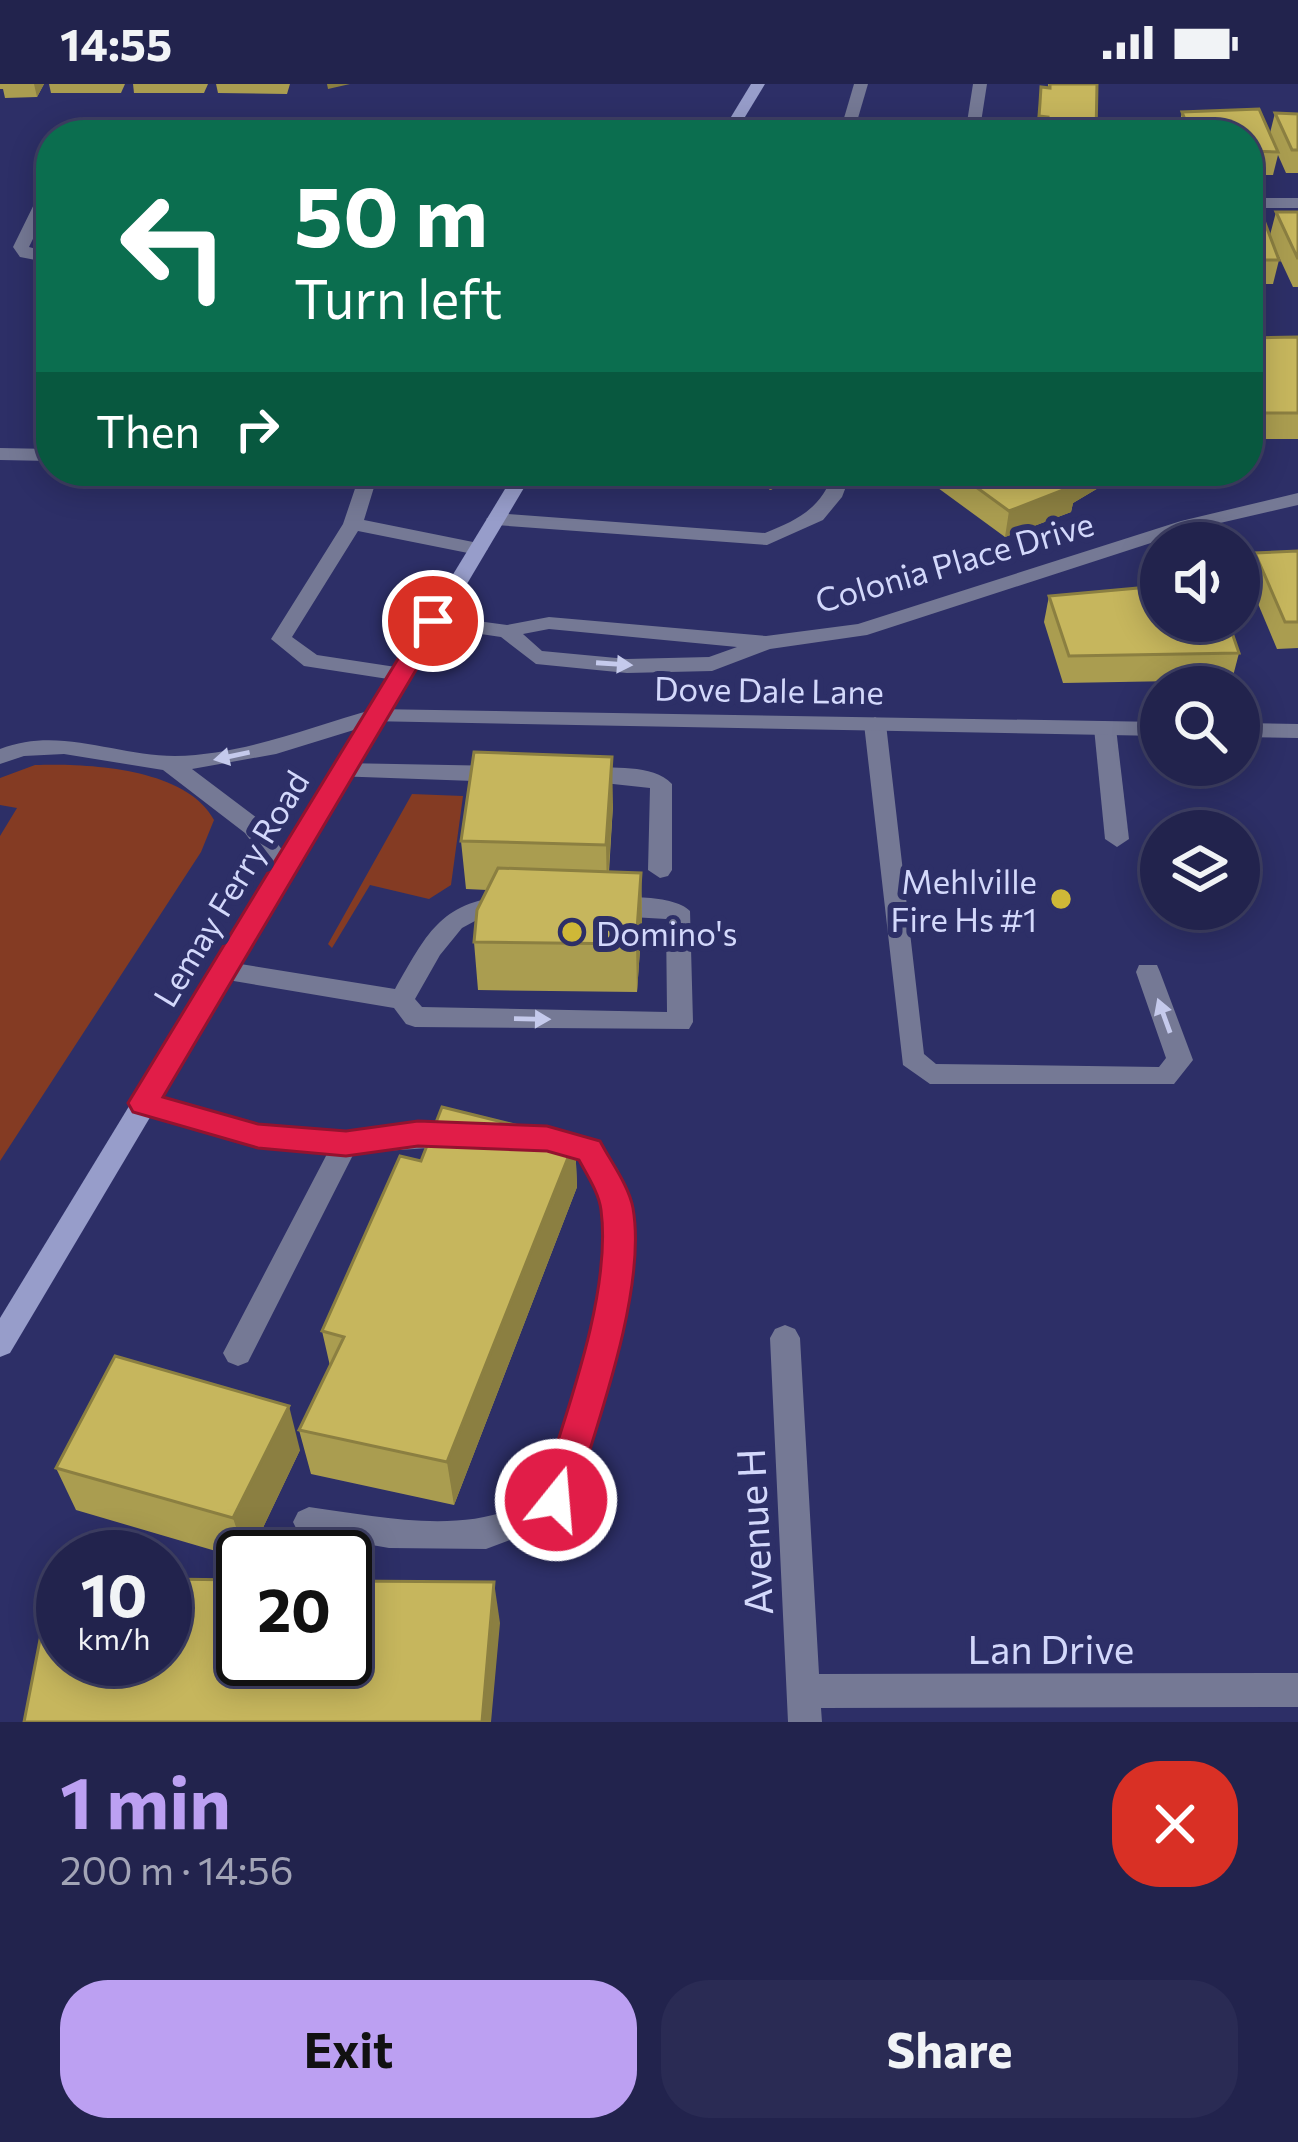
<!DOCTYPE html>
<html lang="en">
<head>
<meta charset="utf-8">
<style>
  :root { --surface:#22234d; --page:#2a2b54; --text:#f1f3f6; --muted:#a2a4b6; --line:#3f4065; --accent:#bca0f2 }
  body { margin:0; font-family:Commissioner,sans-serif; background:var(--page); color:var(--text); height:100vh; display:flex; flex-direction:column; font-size:45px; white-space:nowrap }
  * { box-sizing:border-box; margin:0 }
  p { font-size:39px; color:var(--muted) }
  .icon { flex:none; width:66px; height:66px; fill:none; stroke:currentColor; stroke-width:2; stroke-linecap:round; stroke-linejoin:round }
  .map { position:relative; height:1638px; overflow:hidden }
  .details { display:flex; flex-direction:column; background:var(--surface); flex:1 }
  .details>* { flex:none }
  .hud { position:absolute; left:36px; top:36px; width:1227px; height:366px; border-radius:48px; box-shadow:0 6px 30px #0003,0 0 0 3px var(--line); background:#0b6e4f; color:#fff; overflow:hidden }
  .tools { position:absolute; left:1140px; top:438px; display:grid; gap:24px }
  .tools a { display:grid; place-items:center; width:120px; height:120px; border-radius:50%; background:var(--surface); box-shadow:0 6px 30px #0003,0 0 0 3px var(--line); font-size:60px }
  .speed { position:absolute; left:36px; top:1446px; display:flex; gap:24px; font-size:60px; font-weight:700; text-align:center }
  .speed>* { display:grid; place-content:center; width:156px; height:156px; border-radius:50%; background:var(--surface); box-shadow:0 6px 30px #0003,0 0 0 3px var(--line); line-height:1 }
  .speed small { font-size:30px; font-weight:400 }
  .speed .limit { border:6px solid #111; border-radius:18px; background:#fff; color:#111 }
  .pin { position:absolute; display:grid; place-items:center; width:102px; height:102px; color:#fff; margin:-51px; border:6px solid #fff; border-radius:50%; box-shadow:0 3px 12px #0007 }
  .me { position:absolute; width:132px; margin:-66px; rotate:17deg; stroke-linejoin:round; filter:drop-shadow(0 0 9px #0008) }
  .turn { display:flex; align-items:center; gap:42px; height:252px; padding:0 60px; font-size:54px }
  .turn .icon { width:156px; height:156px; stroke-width:2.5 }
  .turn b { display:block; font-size:84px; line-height:102px }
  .then { display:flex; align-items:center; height:114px; padding:0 60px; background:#0003; gap:24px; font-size:45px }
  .round { display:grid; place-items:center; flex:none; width:126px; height:126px; border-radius:48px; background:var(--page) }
  .head { display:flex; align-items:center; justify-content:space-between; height:204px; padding:0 60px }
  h1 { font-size:72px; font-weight:700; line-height:90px; color:var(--accent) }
  .button { display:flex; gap:24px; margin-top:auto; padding:24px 60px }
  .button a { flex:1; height:138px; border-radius:48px; background:var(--accent); color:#111; font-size:48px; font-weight:700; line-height:138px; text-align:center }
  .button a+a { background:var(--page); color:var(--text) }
  .status { display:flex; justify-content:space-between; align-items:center; height:84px; padding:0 60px; background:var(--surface); direction:ltr }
  .status svg { height:33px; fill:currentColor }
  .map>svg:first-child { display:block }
  .green { fill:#843b23 }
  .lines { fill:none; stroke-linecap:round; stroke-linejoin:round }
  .service { fill:#757995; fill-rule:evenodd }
  .minor { fill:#757995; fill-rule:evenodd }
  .secondary { fill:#979dca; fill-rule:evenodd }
  .wall { fill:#aa9d50 }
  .shaded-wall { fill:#8b7f41 }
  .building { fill:#c6b65d; stroke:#8b7f41; stroke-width:3 }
  .oneway { fill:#c5caec }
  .route { fill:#e11d48; stroke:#92132f; stroke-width:3 }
  .poi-dot { fill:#cfb837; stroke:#2d2f67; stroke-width:4.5 }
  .labels { text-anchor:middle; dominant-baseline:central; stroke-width:12; stroke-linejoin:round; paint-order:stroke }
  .street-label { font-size:33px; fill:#d3d8fb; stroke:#2d2f67 }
  .poi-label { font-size:33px; fill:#d3d8fb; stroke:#2d2f67; text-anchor:end }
  .near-street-label { font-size:39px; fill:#d3d8fb; stroke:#2d2f67 }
</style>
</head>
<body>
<div class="status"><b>14:55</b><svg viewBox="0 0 49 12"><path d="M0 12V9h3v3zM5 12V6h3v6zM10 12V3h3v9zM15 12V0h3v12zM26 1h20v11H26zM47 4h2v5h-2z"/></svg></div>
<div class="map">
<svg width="1298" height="1638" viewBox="0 0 1298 1638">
  <rect width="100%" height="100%" fill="#2d2f67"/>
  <g class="green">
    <path d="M35,681C88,679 187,684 214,736L201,768L0,1077V752L17,724L0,721V694Z"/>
    <polygon points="412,710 463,712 451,801 429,815 370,801 332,864 328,860"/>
  </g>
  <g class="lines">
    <g class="service">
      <polygon points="854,0 868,0 853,51 839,51"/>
      <polygon points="973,0 987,0 979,51 965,51"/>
      <polygon points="51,97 51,118 29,163 51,169 51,179 20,173 13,163 43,102"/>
      <polygon points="361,387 379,387 364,436 478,459 488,465 478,471 358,447 292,553 317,571 409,585 412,590 401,597 304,582 271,555 343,440"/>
      <path d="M834,387H852L842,413L823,436L767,461L496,441L486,435L496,429L765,449C798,436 823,423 834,387Z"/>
      <path d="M375,625L386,632L383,637L276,670L192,685L261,737L296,785L284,793L276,791L245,749L163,686L64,670L24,672L0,680V665C60,642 115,672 175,672C244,671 309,643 375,625Z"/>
      <polygon points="875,633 886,640 924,970 936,980 1159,983 1166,974 1136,888 1139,881 1157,881 1160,888 1193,976 1174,1000 930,1000 903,981 864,640"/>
      <polygon points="1105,637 1116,644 1129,755 1117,763 1105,755 1094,644"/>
      <polygon points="342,679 502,682 513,690 502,698 334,692 331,687"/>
      <path d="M584,683C612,685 652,679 672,700V786L668,792L660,794L648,786L650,704L576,696L573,691L576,686Z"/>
      <path d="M507,812L515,815L519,821L515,827L486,831L462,844L440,871L415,915L422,923L667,928L666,835L614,832L602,823C617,808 676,812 690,827L693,938L689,945L415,943L406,940L394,924L222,895L213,893L210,886L213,879L222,877L395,905C426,852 439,818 507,812Z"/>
      <path d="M143,1009C200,1025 258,1045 318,1048C365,1050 412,1039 459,1040L468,1043L472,1051L468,1059L459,1062L354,1069L248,1278L238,1282L228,1278L223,1269L327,1070L243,1058L134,1026L130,1019L134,1012Z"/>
      <path d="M548,1044L600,1058L618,1086L631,1120L633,1157L614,1275L568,1426L547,1442L486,1465L389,1464L298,1448L293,1438L298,1428L309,1423C384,1433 480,1456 544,1407C563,1344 640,1125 582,1076C573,1068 551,1067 539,1063L535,1055L539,1047Z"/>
    </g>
    <g class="minor">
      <rect x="1248" y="114" width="50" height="10"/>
      <polygon points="0,364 51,365 51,377 0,376"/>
      <path d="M1298,409V421L1194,445L867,551L770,565L712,587L627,589L536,580L501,553L433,543L423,537L433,531L507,541L549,533L766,552L858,540L1181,437ZM549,545L737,563L709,573L627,575L542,567L523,550Z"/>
      <polygon points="375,625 1161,638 1161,652 367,637 364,632"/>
      <polygon points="1239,639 1298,640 1298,654 1239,653"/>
      <polygon points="785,1241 795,1245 800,1254 819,1590 1298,1589 1298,1623 821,1624 822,1638 788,1638 770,1254 775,1245"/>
    </g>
    <g class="secondary">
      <polygon points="751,0 765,0 734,51 720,51"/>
      <polygon points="516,387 534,387 10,1269 0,1273 0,1234"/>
    </g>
  </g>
  <g class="wall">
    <polygon points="0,0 44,0 37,13 5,14 3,5 0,5"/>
    <polygon points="49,0 125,0 121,9 51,9"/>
    <polygon points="133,0 208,0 204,9 134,9"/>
    <polygon points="216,0 290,0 287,10 218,9"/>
    <polygon points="1048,0 1097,0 1096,51 1036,51 1041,3 1048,3"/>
    <polygon points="1182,28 1270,49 1275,29 1298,30 1298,89 1286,89 1278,71 1273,91 1248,91 1248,51 1177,51"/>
    <polygon points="1248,126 1270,151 1276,128 1298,128 1298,203 1293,203 1273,160 1279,176 1273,200 1248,200"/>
    <polygon points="1298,253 1298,355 1253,355 1248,349 1248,254"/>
    <polygon points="751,387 819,387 770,406"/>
    <polygon points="940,387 1169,387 1152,394 1147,390 1117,402 1110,397 1073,419 1071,428 1005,453 938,404"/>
    <polygon points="1298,467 1298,564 1277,565 1248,496 1255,469"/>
    <polygon points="1049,512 1239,569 1232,596 1063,599 1044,538"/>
    <polygon points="613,721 609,788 641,789 642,837 637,908 478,906 474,858 487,806 466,805 461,757"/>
    <polygon points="575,1056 577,1103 454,1421 311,1390 299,1346 330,1282 322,1247 421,1077"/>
    <polygon points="300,1366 249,1473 243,1473 243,1475 76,1426 56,1384"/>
  </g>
  <g class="shaded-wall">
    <polygon points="34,0 44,0 37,13"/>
    <polygon points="327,0 350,0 328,5"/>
    <polygon points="771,387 819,387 770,406"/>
    <polygon points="1087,387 1112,387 1110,397 1073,419 1071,428 1005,453 1009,427"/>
    <polygon points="1120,387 1147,387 1147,390 1117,402"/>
    <polygon points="1154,387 1169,387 1152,394"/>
    <polygon points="612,673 613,721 607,809 606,761"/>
    <polygon points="641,789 642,837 637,908 636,860"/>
    <polygon points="575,1056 577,1103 454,1421 447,1378"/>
    <polygon points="289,1322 300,1366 249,1473 246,1473 233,1434"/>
    <polygon points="494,1498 500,1539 491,1638 482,1638"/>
  </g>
  <g class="building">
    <polygon points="1050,0 1097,0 1096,51 1047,51 1048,33 1039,32 1040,19 1041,3 1050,4"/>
    <polygon points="1259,25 1278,68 1248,67 1248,51 1191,51 1182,28"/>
    <polygon points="1275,29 1298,30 1298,66 1292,66"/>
    <polygon points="1248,126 1260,126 1279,176 1248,176"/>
    <polygon points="1276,128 1298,128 1298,175"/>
    <polygon points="1298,253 1298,329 1260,329 1248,317 1248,254"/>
    <polygon points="954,387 1087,387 1070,398 1076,401 1009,427"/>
    <polygon points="1298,467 1298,538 1285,538 1255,469"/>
    <polygon points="1161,502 1161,537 1228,537 1239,569 1069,572 1049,512"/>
    <polygon points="474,668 612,673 606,761 461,757"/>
    <polygon points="498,784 641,789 636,860 474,858 477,826"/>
    <polygon points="442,1023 575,1056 447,1378 299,1346 344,1253 322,1247 400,1072 421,1077"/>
    <polygon points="115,1272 289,1322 233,1434 56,1384"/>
    <polygon points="52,1494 63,1494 63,1575 165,1575 165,1495 243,1496 243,1575 345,1575 345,1497 494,1498 482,1638 24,1638"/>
  </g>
  <defs><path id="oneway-solid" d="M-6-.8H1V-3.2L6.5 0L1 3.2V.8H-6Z" transform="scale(3)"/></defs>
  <g class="oneway">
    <use href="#oneway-solid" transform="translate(614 580) rotate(4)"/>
    <use href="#oneway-solid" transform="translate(232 672) rotate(168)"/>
    <use href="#oneway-solid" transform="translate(1164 932) rotate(-110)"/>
    <use href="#oneway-solid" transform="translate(532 935) rotate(1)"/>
  </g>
  <path class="route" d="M433,530L445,537L163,1013L258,1040L346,1047L418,1037L547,1042L600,1057C611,1078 629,1102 633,1124C647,1204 598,1338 574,1416L569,1427L556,1432L544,1427L539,1416C564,1334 612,1211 601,1126C599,1109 587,1091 579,1076L547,1067L418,1062L346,1072L258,1064L133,1028L128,1019L421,537Z"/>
  <g class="poi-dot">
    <circle cx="1061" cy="815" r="12"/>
    <circle cx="572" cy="848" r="12"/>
  </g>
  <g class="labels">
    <g class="street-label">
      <text transform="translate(954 477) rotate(-16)">Colonia Place Drive</text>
      <text transform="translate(769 605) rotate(1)">Dove Dale Lane</text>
      <text transform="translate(230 804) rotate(-59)">Lemay Ferry Road</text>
    </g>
    <g class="poi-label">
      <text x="1037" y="796">Mehlville<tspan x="1037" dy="38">Fire Hs #1</tspan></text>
      <text x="596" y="848" text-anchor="start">Domino's</text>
    </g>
    <g class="near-street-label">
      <text transform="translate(753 1448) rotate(-93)">Avenue H</text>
      <text x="1051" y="1564">Lan Drive</text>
    </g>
  </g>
</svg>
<div class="tools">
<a><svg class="icon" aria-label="sound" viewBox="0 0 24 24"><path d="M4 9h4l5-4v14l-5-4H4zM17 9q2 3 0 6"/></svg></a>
<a><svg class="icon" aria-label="search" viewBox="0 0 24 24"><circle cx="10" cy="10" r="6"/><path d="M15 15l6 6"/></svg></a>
<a><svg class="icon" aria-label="layers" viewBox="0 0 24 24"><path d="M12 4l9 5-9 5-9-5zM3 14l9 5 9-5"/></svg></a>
</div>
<div class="speed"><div>10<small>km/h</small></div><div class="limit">20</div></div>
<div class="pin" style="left:433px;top:537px;background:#d93025"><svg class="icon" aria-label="arrive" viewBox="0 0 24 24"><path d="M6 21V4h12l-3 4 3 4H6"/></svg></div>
<svg class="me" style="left:556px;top:1416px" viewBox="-20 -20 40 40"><circle r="17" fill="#e11d48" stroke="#fff" stroke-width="3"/><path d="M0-11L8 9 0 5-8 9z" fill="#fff"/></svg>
<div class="hud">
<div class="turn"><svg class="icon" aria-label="left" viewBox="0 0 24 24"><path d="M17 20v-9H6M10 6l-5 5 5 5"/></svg><div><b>50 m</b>Turn left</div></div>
<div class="then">Then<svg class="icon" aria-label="right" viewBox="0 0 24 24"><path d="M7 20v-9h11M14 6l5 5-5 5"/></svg></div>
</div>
</div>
<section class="details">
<div class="head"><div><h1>1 min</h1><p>200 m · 14:56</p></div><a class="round" style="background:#d93025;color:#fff"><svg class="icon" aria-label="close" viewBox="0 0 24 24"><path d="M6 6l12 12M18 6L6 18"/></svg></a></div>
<div class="button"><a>Exit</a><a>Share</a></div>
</section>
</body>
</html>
